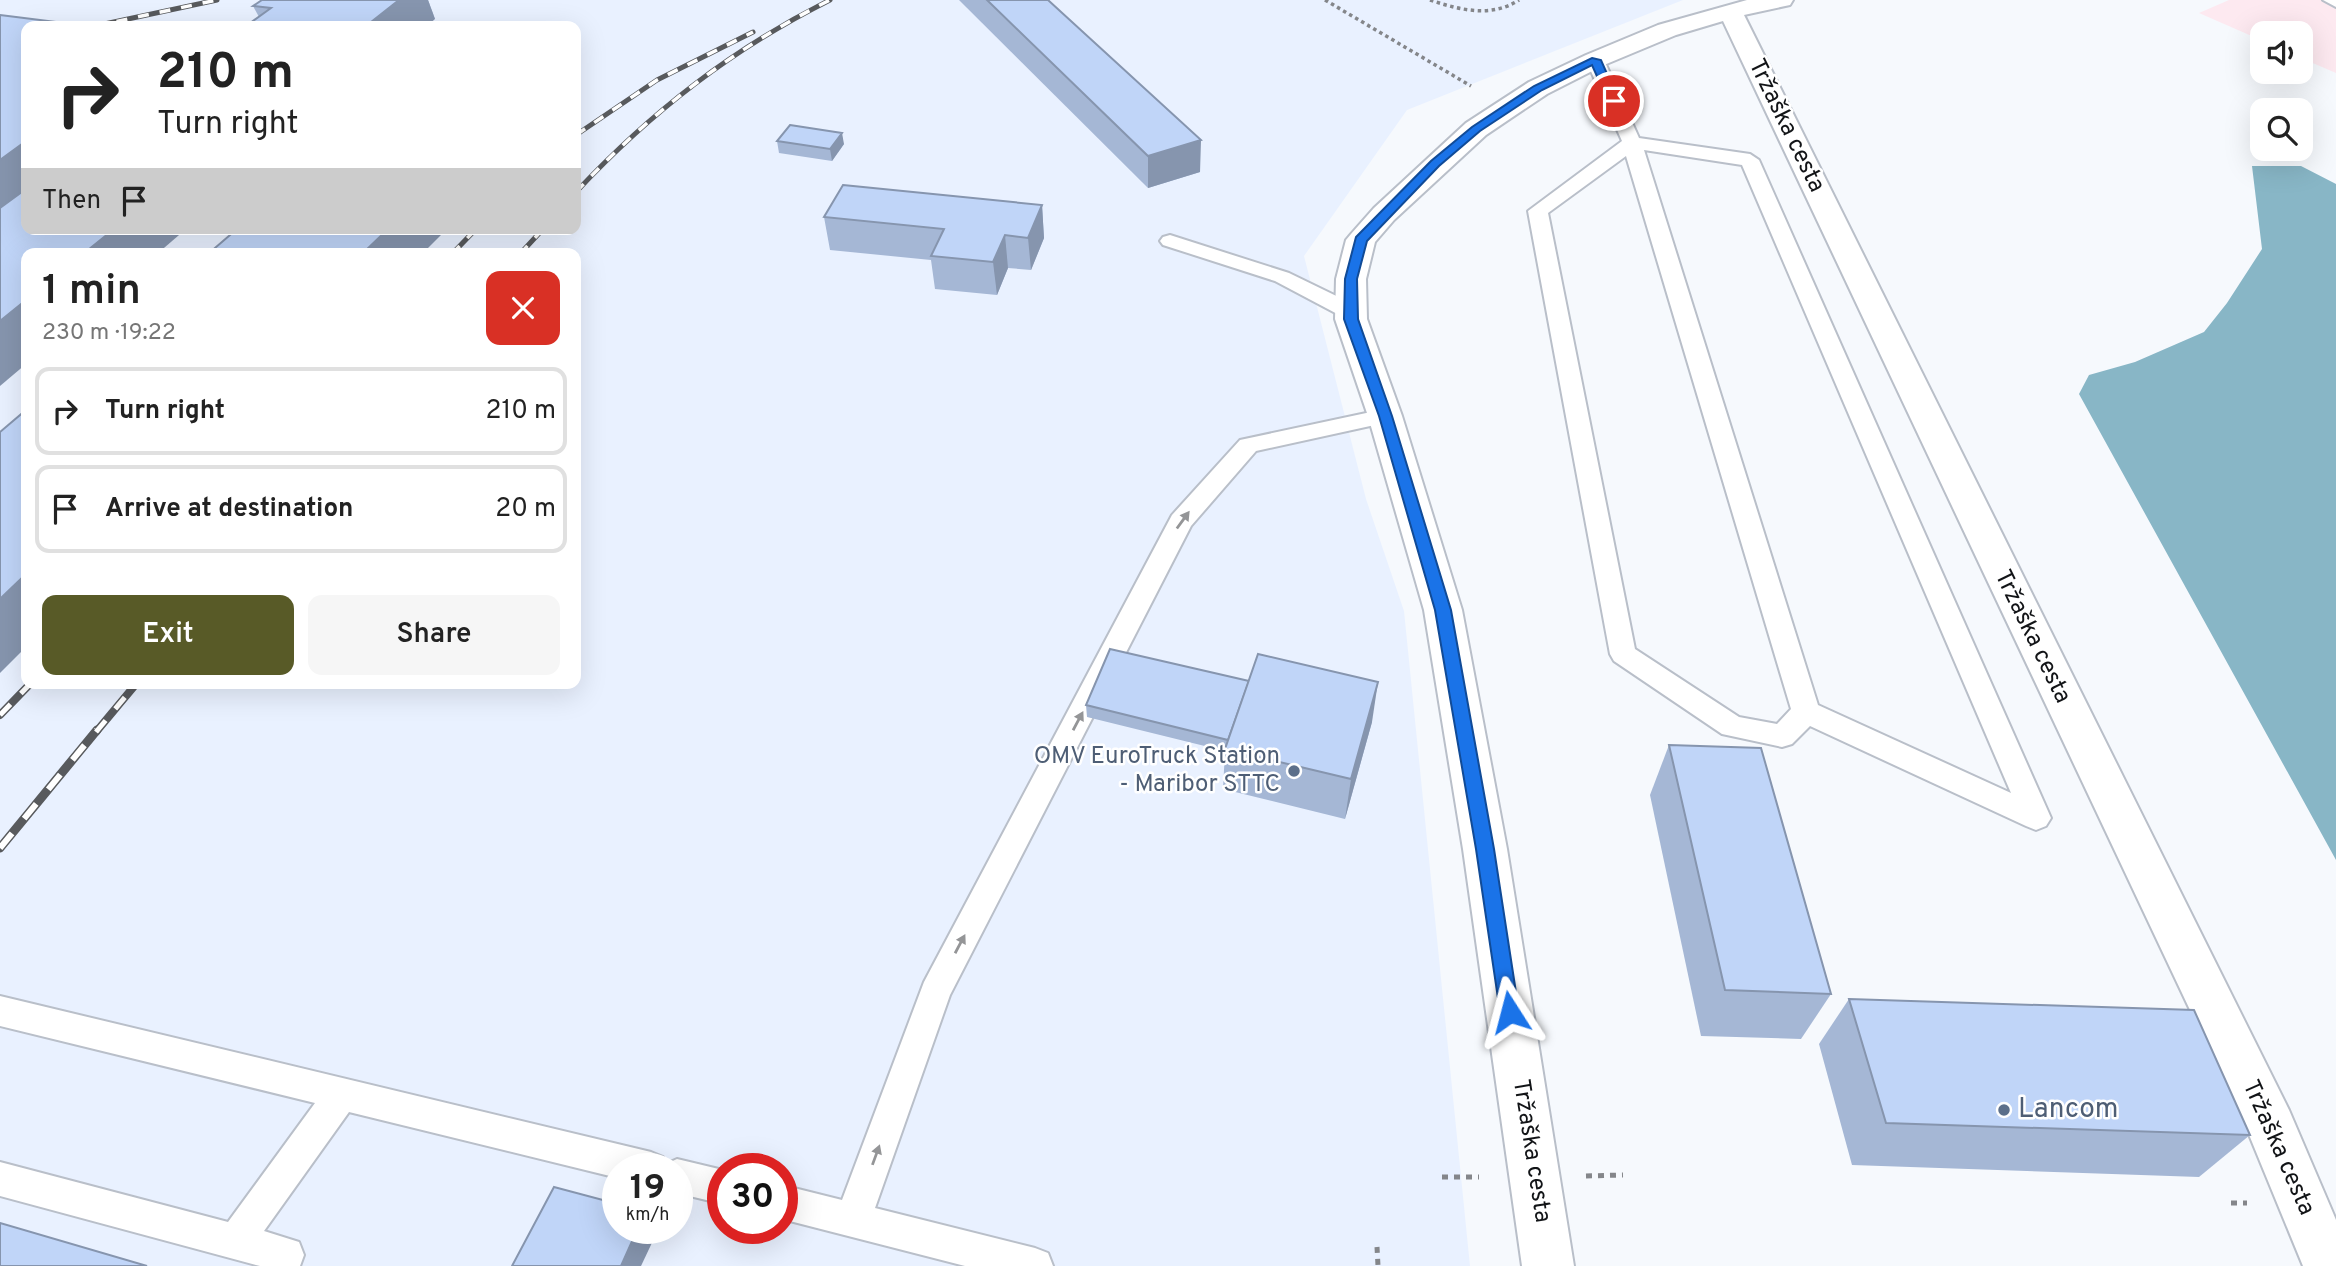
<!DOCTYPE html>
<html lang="en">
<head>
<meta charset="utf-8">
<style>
  :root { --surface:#fff; --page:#f6f6f6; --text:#222; --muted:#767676; --line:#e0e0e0; --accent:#585a27 }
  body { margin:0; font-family:Overpass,sans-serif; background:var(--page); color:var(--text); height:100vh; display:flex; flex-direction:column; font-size:26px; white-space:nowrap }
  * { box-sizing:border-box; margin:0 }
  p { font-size:23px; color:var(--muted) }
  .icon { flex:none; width:38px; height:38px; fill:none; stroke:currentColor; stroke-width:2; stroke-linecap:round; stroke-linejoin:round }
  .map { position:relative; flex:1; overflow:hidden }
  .panel { position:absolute; left:21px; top:248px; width:560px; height:441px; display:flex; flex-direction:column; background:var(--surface); border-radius:14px; box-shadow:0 7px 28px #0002 }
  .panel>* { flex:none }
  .hud { position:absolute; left:21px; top:21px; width:560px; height:214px; border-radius:14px; box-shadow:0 7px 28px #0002; background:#fff; color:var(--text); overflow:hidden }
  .buttons { position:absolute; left:2250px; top:21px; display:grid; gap:14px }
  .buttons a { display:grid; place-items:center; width:63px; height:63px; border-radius:14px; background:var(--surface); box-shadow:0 7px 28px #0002; font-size:35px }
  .speed { position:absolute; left:602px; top:1153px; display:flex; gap:14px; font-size:35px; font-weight:700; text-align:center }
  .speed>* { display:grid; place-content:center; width:91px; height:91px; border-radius:50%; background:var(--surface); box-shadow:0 7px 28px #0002; line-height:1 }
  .speed small { font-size:18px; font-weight:400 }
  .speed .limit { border:10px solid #d22; background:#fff; color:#111 }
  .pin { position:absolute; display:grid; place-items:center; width:60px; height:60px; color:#fff; margin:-30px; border:4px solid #fff; border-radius:50%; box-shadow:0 2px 7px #0007 }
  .me { position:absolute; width:77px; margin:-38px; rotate:351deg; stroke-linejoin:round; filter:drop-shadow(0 0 5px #0008) }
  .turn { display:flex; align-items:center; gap:24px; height:147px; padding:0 21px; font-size:32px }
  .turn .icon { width:91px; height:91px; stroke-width:2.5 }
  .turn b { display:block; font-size:49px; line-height:60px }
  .then { display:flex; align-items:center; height:66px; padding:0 21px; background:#0003; gap:14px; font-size:26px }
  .round { display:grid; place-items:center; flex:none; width:74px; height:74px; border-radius:14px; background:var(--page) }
  .overview { display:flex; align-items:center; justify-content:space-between; height:119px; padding:0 21px }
  h1 { font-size:42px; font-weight:600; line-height:52px }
  .cta { display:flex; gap:14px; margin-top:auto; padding:14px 21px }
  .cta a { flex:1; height:80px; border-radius:14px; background:var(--accent); color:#fff; font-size:28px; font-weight:600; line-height:80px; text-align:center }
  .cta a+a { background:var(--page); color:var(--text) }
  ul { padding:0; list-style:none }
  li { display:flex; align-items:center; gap:21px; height:88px; margin:0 14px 10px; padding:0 7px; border:4px solid var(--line); border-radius:14px }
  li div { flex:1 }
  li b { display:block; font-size:26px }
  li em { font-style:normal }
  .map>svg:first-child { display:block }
  .commercial { fill:#fde9f0 }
  .built { fill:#e9f1ff; fill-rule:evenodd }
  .water { fill:#88b6c6 }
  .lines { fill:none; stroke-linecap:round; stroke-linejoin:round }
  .service-casing { stroke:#b9bfc9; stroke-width:4 }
  .minor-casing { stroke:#b9bfc9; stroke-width:4 }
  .path-far1 { stroke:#84868a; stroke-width:3.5; stroke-dasharray:3.5 3.5; stroke-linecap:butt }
  .path { stroke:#84868a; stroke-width:5; stroke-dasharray:6 6; stroke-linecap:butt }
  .service { fill:#fff; fill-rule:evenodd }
  .minor { fill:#fff; fill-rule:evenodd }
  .rail-far2-casing { stroke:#585a5d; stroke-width:5 }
  .rail-far1-casing { stroke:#585a5d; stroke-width:8 }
  .rail-casing { stroke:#585a5d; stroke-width:9 }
  .rail-far2 { stroke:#fff; stroke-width:3.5; stroke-dasharray:11; stroke-linecap:butt }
  .rail-far1 { stroke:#fff; stroke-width:5; stroke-dasharray:15; stroke-linecap:butt }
  .rail { stroke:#fff; stroke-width:6; stroke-dasharray:19; stroke-linecap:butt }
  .wall { fill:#a5b7d5 }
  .shaded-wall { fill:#8695ae }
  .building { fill:#c0d5f8; stroke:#8695ae; stroke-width:2 }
  .oneway { fill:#949597 }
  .route { fill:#1a73e8; stroke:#114b97; stroke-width:2 }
  .service-dot { fill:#5c6f8a; stroke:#fff; stroke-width:2.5 }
  .labels { text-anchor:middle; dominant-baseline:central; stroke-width:5; stroke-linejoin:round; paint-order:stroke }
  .street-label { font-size:24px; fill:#121417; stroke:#fff }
  .service-label { font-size:24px; fill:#4e5e75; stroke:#fff; text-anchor:end }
  .near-service-label { font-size:28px; fill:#4e5e75; stroke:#fff; text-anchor:start }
</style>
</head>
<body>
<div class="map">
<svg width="2336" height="1266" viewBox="0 0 2336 1266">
  <rect width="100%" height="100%" fill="#f6f9fd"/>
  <polygon class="commercial" points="2229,0 2336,0 2336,73 2301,58 2301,33 2263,33 2263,41 2199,13"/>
  <path class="built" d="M0,0H1683L1407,110L1304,256L1366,499L1404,611L1470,1266H0ZM26,26H576V229H26ZM26,254H576V684H26ZM618,1169H677V1228H618ZM723,1169H782V1228H723Z"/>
  <polygon class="water" points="2252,166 2301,166 2336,184 2336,860 2079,394 2089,375 2135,362 2204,332 2227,303 2262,249"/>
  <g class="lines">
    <g class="service-casing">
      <g id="service">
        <polygon points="2323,0 2336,0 2336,7"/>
        <path d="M1595,55L1604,60L1639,138L1750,154L1759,160L2051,818L2046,826L2036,830L2026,826L1810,726L1792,744L1782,747L1722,734L1614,661L1610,654L1528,211L1622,141L1586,60ZM1644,150L1742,165L2011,793L1818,705ZM1626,156L1791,709L1777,724L1739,717L1635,649L1548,213Z"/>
        <polygon points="1170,235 1289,273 1359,307 1362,312 1359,317 1343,317 1275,281 1163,245 1160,241 1163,237"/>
        <polygon points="1385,409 1393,411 1396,416 1393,421 1256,451 1191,526 950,995 875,1208 1035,1248 1048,1253 1053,1266 965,1266 782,1219 782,1185 842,1200 924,982 1172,515 1240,440"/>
        <polygon points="0,996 651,1152 663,1157 666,1164 677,1159 723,1170 723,1204 677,1193 677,1169 618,1169 618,1178 349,1112 264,1231 299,1242 304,1255 300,1266 260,1266 0,1196 0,1162 228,1222 315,1103 0,1026"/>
      </g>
    </g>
    <g class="minor-casing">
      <polygon id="minor" points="1747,0 1793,0 1790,5 1744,15 2289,1110 2336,1220 2336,1266 2303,1266 2250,1137 1723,21 1676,35 1604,65 1547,94 1486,135 1394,220 1375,242 1366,279 1367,319 1402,416 1462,610 1507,849 1574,1266 1522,1266 1463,849 1424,610 1368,416 1335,319 1336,279 1346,240 1351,234 1374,208 1466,123 1529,82 1586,55 1658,25"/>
    </g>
    <g class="path-far1">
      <polyline points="1325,0 1471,86"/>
      <path d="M1430,0C1460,10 1491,18 1519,0"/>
    </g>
    <g class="path">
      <polyline points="1586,1176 1623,1175"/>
      <polyline points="1442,1177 1479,1177"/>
      <polyline points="2231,1203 2247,1203"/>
      <polyline points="1377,1247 1378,1266"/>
    </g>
    <use href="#service" class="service"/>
    <use href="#minor" class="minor"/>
    <g class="rail-far2-casing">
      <g id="rail-far2">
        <polyline points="95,26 217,0"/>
        <polyline points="576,135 657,80 753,32"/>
        <path d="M576,192C651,112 732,49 830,0"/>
        <polyline points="452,254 476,229"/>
        <polyline points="520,254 543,229"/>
      </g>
    </g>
    <g class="rail-far1-casing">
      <g id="rail-far1">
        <polyline points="0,715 30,684"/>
        <polyline points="96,732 136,684"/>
      </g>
    </g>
    <g class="rail-casing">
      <polyline id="rail" points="0,848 97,730"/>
    </g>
    <use href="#rail-far2" class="rail-far2"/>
    <use href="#rail-far1" class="rail-far1"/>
    <use href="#rail" class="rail"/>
  </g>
  <g class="wall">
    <polygon points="262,0 428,0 435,19 259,17 253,6"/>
    <polygon points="959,0 1048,0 1200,172 1148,188"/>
    <polygon points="777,141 844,144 832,161 779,153"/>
    <polygon points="1042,205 1044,238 1031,270 1008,268 997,295 935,289 931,260 830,250 824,217"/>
    <polygon points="1086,705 1372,722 1345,819 1223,789 1225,751 1087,717"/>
    <polygon points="1669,745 1831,994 1801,1039 1701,1036 1650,795"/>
    <polygon points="1849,999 2250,1135 2199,1177 1852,1165 1819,1044"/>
  </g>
  <g class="shaded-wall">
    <polygon points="399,0 428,0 435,19 427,26 366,26"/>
    <polygon points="842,133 844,144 832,161 830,149"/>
    <polygon points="1201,140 1200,172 1148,188 1148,156"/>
    <polygon points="26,141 26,199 0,218 0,160"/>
    <polygon points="1042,205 1044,238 1031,270 1028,238"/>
    <polygon points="114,229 186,229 157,254 83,254"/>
    <polygon points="388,229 447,229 422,254 362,254"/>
    <polygon points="1005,235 1008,268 997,295 993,262"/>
    <polygon points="26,300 26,364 0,386 0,321"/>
    <polygon points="26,574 26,647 0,673 0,599"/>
    <polygon points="1378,682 1372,722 1345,819 1351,779"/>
    <polygon points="638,1228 657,1228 658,1230 641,1266 621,1266"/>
  </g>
  <g class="building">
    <polygon points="262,0 399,0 366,26 246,26 271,8 253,6"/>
    <polygon points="987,0 1048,0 1201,140 1148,156"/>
    <polygon points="0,15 88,26 26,26 26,141 0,160"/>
    <polygon points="790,125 842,133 830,149 777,141"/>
    <polygon points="843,185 1042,205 1028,238 1005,235 993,262 931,256 944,229 824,217"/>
    <polygon points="26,189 26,229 114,229 83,254 26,254 26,300 0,321 0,208"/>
    <polygon points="237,229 388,229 362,254 208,254"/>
    <polygon points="26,410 26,574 0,599 0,432"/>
    <polygon points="1110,649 1249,681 1228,740 1086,705"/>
    <polygon points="1258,654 1378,682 1351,779 1225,749"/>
    <polygon points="1669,745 1761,748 1831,994 1725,990"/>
    <polygon points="1849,999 2194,1010 2250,1135 1886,1123"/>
    <polygon points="554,1187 618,1204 618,1228 638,1228 621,1266 512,1266"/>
    <polygon points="0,1223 147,1266 0,1266"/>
  </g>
  <defs><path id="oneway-solid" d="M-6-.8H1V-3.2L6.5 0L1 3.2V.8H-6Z" transform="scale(1.75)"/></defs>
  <g class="oneway">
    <use href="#oneway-solid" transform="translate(1183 520) rotate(-54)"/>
    <use href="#oneway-solid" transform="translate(1078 721) rotate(-62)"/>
    <use href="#oneway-solid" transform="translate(960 944) rotate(-62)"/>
    <use href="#oneway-solid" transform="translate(876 1155) rotate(-70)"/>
  </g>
  <polygon class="route" points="1592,58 1601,60 1619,101 1617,103 1608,101 1592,65 1542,90 1480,131 1439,166 1367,241 1357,279 1358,319 1392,416 1451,610 1494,849 1519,1012 1517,1019 1510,1021 1503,1019 1500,1012 1476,849 1435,610 1379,416 1344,319 1345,279 1356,237 1431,161 1472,127 1534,86"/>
  <g class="service-dot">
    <circle cx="1294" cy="771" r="7"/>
    <circle cx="2004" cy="1110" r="7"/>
  </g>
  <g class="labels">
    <g class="street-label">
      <text transform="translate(1786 126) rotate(64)">Tržaška cesta</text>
      <text transform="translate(2032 637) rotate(64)">Tržaška cesta</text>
      <text transform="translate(2278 1148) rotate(66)">Tržaška cesta</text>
      <text transform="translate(1531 1151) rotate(81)">Tržaška cesta</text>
    </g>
    <g class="service-label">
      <text x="1280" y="757">OMV EuroTruck Station<tspan x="1280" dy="28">- Maribor STTC</tspan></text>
    </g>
    <g class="near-service-label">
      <text x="2018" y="1110">Lancom</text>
    </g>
  </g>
</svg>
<div class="buttons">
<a><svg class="icon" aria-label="sound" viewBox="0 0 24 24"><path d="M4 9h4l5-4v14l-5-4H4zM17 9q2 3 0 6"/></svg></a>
<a><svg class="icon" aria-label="search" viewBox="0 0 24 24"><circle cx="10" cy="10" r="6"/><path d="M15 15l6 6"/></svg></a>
</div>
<div class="speed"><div>19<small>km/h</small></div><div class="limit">30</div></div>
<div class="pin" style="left:1614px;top:101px;background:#d93025"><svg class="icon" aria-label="arrive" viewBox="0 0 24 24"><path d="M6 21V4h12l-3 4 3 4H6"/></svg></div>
<svg class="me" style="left:1510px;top:1012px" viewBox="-20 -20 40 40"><path d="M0-17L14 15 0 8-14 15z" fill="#1a73e8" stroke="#fff" stroke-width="4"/></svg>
<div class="hud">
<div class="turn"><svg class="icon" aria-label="right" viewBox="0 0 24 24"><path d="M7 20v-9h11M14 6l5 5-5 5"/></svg><div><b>210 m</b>Turn right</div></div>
<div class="then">Then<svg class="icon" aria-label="arrive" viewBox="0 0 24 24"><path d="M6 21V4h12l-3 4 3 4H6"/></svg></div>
</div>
<section class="panel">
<div class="overview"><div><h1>1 min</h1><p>230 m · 19:22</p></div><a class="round" style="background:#d93025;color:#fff"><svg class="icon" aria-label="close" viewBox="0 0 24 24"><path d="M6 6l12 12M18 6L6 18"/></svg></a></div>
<ul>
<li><svg class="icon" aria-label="right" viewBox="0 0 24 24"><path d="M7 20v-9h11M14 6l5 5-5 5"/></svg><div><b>Turn right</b></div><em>210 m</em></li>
<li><svg class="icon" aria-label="arrive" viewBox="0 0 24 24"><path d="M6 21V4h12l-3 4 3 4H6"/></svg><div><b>Arrive at destination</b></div><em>20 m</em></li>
</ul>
<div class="cta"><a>Exit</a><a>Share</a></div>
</section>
</div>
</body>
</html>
